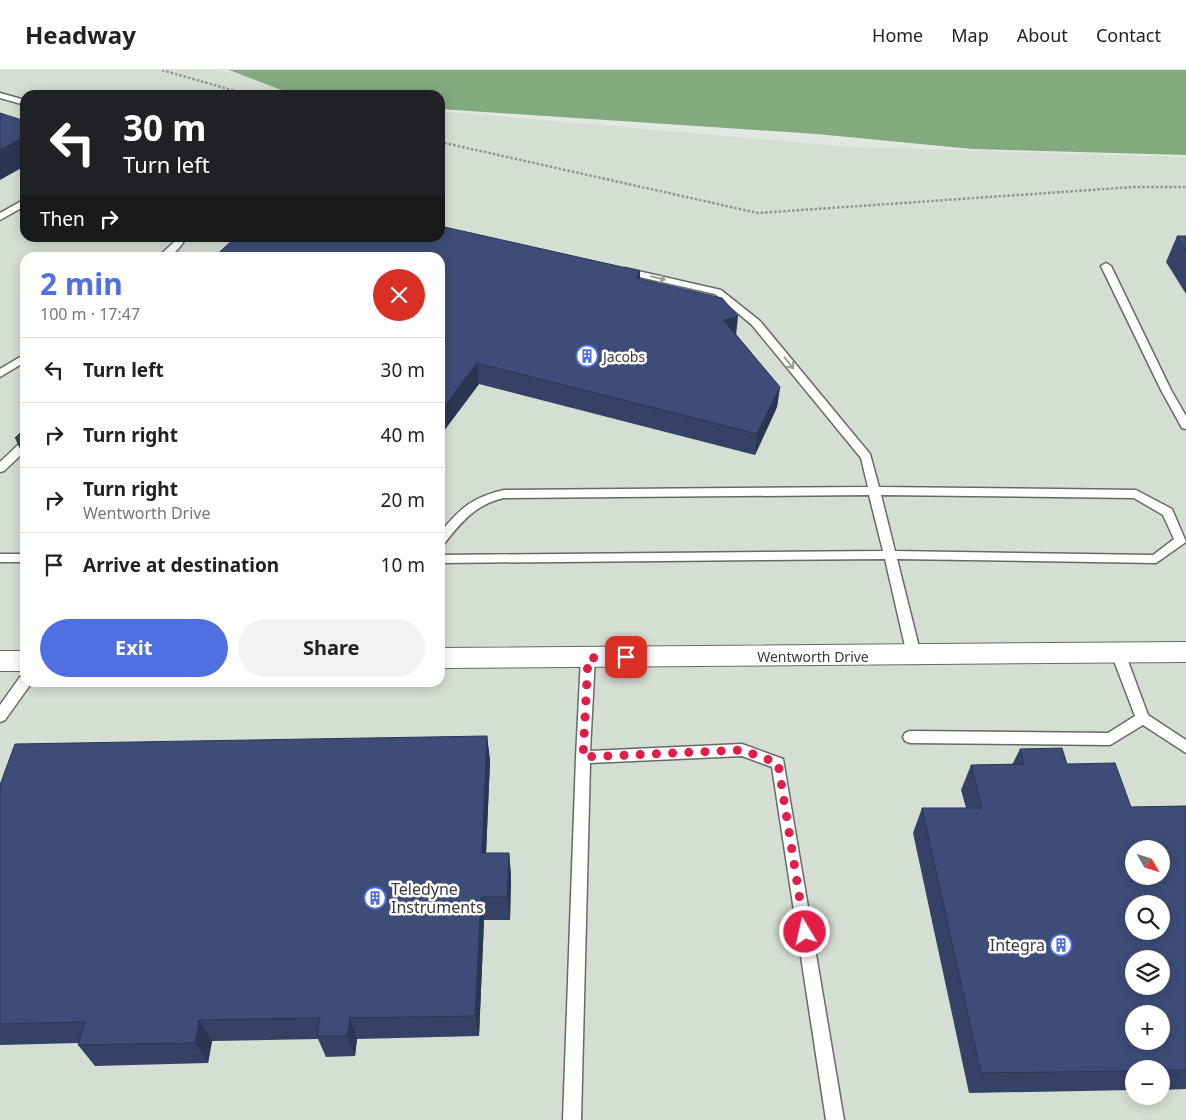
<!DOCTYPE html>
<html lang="en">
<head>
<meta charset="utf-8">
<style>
  :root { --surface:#fff; --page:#f2f2f2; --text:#222; --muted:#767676; --line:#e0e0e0; --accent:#4f6fe3 }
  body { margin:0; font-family:"Noto Sans",sans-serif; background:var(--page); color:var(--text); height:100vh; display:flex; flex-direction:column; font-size:19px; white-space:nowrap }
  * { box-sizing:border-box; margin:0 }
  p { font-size:16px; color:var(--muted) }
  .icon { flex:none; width:28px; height:28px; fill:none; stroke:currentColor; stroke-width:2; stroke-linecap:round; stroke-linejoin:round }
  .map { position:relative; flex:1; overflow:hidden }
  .sheet { position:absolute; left:20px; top:182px; width:425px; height:435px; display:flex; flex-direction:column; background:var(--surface); border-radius:15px; box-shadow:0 2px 12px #0003 }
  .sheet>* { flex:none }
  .hud { position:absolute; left:20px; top:20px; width:425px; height:152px; border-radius:15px; box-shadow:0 2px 12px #0003; background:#202124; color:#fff; overflow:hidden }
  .needle { width:32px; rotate:129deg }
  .controls { position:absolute; left:1125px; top:770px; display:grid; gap:10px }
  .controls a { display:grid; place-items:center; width:45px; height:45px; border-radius:50%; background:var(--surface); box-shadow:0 2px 12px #0003; font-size:25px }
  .pin { position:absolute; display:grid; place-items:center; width:42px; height:42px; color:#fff; margin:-21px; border-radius:10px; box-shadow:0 2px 8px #0006 }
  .me { position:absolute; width:55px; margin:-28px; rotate:351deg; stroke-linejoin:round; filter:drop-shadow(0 0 4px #0008) }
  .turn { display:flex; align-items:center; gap:18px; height:105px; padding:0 20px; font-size:22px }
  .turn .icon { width:65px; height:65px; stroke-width:2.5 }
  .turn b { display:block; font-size:35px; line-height:42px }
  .then { display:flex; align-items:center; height:48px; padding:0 20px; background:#0003; gap:10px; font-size:19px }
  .round { display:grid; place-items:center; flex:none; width:52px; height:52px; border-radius:26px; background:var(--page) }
  .summary { display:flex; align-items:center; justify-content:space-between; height:85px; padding:0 20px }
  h1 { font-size:30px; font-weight:700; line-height:38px; color:var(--accent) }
  .button { display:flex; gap:10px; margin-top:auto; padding:10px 20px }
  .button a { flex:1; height:58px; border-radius:30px; background:var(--accent); color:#fff; font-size:20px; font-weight:700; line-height:58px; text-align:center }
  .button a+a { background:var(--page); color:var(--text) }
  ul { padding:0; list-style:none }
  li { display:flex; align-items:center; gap:15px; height:65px; padding:0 20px; border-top:1px solid var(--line) }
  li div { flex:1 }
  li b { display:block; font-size:19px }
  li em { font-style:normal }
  header { display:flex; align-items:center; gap:30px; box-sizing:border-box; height:70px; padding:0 25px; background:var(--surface); border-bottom:1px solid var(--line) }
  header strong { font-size:24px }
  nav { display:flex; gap:28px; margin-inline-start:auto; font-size:18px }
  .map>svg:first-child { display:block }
  .built { fill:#d5ded3; fill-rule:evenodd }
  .water { fill:#83a97f }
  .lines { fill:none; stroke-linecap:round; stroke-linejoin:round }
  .lane-casing { stroke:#676a66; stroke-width:3 }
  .street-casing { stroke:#676a66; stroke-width:2 }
  .path { stroke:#929592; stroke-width:2.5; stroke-dasharray:2.5 2; stroke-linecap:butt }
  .lane { fill:#fff; fill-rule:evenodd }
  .street { fill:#fff; fill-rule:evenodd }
  .wall { fill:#354266 }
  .shaded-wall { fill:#2b3653 }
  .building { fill:#3e4d77; stroke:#2b3653; fill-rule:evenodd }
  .oneway { stroke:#9c9c9c }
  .route { stroke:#e11d48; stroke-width:9; stroke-dasharray:0 16.2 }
  .labels { text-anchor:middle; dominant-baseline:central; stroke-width:5; stroke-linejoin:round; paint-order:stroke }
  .poi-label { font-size:14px; fill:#383a38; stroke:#fff; text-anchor:start }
  .street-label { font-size:14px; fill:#383a38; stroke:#fff }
  .near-poi-label { font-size:16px; fill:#383a38; stroke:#fff; text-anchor:start }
</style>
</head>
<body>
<header>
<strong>Headway</strong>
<nav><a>Home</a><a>Map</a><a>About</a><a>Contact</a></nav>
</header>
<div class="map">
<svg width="1186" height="1050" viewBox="0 0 1186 1050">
  <rect width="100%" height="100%" fill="#e3e7e3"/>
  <path class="built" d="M0,0H216L353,25H25V168H440V41L854,77L1186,87V1050H0ZM25,188H440V612H25ZM1134,779H1161V806H1134ZM1134,834H1161V861H1134ZM1134,889H1161V916H1134ZM1134,944H1161V971H1134ZM1134,999H1161V1026H1134Z"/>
  <polygon class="water" points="229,0 1186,0 1186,85 972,79 817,64 440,39 440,25 318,25 284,21"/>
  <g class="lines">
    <g class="lane-casing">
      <g id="lane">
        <polygon points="0,23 25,30 25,35 0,28"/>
        <polygon points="25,129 25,136 0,150 0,143"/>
        <path d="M177,168H186C179,180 171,188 157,188L173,173Z"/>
        <polygon points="1106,193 1111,196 1171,320 1186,346 1186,359 1182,358 1161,320 1101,196"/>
        <path d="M625,198L721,220L760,251L870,384L879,417L1136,420L1172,439L1186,472L1156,493L897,489L921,585L919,589H909L907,585L885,489L440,493V485L883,481L869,425L504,428C476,434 461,452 444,474L440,475V463C460,438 473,427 504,420L868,417L861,388L752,255L715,224L622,203V199ZM881,425L1134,428L1163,445L1174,469L1153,485L895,481Z"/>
        <polygon points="25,284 25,292 0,307 0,299"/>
        <polygon points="25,371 25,381 4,401 0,402 0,392 21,372"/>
        <rect x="0" y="484" width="25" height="8"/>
        <polygon points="1118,578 1123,579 1125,583 1148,645 1186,670 1186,683 1143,655 1110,675 910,673 905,671 903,667 905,663 910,661 1108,663 1135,646 1111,583 1113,579"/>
        <polygon points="588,582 593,583 595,587 590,681 742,674 783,689 844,1050 826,1050 772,697 742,686 590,693 581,1050 563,1050 576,687 581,587 583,583"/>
        <polygon points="25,606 25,612 31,612 30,615 5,650 0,652 0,635 20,607"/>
      </g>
    </g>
    <g class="street-casing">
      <g id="street">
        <polygon points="1186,572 1186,592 440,598 440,578"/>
        <rect x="0" y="581" width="25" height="20"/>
      </g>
    </g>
    <g class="path">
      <polyline points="162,0 249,25"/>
      <polyline points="440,72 758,143 1134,117 1186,117"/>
    </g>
    <use href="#lane" class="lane"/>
    <use href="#street" class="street"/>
  </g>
  <g class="wall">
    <polygon points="1177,166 1186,166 1186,224 1166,192"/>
    <polygon points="440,188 640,201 640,209 736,264 780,317 777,337 755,385 479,314 440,366"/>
    <polygon points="25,358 25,388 24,388 15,368"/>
    <polygon points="487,666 490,691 486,783 509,783 511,806 510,850 484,850 479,966 357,969 355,986 326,987 318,969 212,971 208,993 95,996 78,975 79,973 0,975 0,715"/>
    <polygon points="1020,679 1067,694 1131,737 1186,736 1186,1019 1161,1020 1161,999 1134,999 1134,1020 969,1023 913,763 922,738 966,738 961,720 971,695 1012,695"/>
  </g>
  <g class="shaded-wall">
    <polygon points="25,66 25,96 0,110 0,80"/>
    <polygon points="640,201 640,222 636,208"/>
    <polygon points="738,246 736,266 723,250"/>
    <polygon points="477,293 479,314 440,366 440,342"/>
    <polygon points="780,317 777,337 755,385 757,364"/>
    <polygon points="487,666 490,691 485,807 482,783"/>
    <polygon points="509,783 511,806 510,850 507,827"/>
    <polygon points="481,827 484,850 479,966 475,946"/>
    <polygon points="350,948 357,969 355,986 347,966"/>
    <polygon points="199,950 212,971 208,993 195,973"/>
  </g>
  <g class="building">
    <polygon points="0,43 25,51 25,66 0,80"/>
    <polygon points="440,156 640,201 636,208 722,228 738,246 723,250 780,317 757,364 477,293 440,342 440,188 213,188 235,168 440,168"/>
    <polygon points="1177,166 1186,166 1186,181"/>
    <polygon points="25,358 25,371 15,368"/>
    <polygon points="487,666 482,783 509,783 507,827 481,827 475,946 350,948 347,966 317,966 320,948 199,950 195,973 78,975 85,952 0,954 0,715 15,674"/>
    <path d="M1062,678L1067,694L1115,693L1131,737L1186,736V1000H1161V999H1134V1001L981,1003L922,738H982L971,695L1024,694L1020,679ZM1134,779H1161V806H1134ZM1134,834H1161V861H1134ZM1134,889H1161V916H1134ZM1134,944H1161V971H1134Z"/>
  </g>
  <defs><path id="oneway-shaft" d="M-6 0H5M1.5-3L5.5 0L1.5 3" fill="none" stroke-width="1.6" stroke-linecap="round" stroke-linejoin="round" transform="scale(1.25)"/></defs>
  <g class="oneway">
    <use href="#oneway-shaft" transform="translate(658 208) rotate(13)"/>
    <use href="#oneway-shaft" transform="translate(789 293) rotate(51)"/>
  </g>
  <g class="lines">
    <polyline class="route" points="626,587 588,588 583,687 742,680 778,693 805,862"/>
  </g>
  <defs>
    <g id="building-ring" transform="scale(1.125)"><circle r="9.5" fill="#fff" stroke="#4f6fe3" stroke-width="1.5"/><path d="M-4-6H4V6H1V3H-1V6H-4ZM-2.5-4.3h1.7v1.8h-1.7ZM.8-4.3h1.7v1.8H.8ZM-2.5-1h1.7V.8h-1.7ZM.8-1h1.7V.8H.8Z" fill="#4f6fe3"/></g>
  </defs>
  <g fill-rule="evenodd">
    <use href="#building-ring" x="587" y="286"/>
    <use href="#building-ring" x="375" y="828"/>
    <use href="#building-ring" x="1061" y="875"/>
  </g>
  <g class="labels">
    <g class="poi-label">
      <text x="603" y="286">Jacobs</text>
    </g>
    <g class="street-label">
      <text x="813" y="586">Wentworth Drive</text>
    </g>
    <g class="near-poi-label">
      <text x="391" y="819">Teledyne<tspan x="391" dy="18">Instruments</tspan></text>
      <text x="1045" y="875" text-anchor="end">Integra</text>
    </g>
  </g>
</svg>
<div class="controls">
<a><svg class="needle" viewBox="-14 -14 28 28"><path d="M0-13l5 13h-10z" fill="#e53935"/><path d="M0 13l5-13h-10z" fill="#767676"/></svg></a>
<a><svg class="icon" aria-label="search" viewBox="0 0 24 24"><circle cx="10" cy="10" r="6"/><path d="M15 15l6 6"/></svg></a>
<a><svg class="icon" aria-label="layers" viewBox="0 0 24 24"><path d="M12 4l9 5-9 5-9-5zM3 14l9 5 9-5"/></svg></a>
<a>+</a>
<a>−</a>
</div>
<div class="pin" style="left:626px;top:587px;background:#d93025"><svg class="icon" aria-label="arrive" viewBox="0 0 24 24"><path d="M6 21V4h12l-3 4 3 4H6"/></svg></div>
<svg class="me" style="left:805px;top:862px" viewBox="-20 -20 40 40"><circle r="17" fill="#e11d48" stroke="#fff" stroke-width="3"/><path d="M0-11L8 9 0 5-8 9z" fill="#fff"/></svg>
<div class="hud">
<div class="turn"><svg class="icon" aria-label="left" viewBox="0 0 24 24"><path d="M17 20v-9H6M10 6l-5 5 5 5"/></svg><div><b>30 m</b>Turn left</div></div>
<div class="then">Then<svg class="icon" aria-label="right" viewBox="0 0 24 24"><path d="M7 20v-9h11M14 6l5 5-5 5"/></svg></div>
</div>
<section class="sheet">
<div class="summary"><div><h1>2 min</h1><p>100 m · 17:47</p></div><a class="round" style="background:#d93025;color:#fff"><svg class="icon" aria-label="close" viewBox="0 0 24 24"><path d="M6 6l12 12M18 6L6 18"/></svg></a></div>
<ul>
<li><svg class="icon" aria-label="left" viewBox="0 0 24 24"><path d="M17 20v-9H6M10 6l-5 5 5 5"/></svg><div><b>Turn left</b></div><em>30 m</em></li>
<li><svg class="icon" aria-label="right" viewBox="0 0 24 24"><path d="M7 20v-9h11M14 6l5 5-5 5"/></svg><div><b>Turn right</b></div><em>40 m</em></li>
<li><svg class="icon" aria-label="right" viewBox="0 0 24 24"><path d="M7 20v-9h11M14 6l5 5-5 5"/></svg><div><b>Turn right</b><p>Wentworth Drive</p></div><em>20 m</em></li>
<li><svg class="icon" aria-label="arrive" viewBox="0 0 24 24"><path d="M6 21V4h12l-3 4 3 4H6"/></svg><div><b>Arrive at destination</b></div><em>10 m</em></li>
</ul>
<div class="button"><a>Exit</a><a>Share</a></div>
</section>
</div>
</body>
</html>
